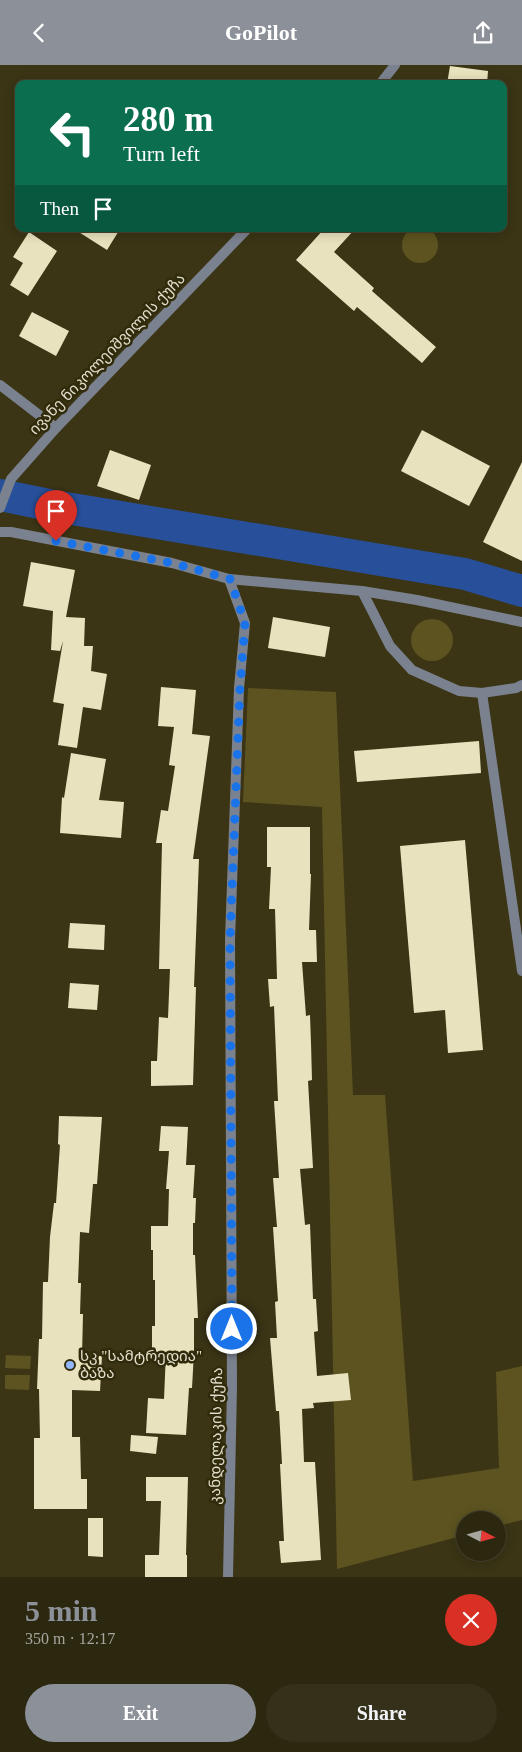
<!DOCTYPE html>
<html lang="en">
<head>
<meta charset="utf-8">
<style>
  :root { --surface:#2c2810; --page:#343019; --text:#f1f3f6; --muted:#a6a69f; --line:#484430; --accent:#8c9099 }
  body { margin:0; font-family:"Times New Roman","Noto Sans Georgian",serif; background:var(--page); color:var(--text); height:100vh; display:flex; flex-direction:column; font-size:19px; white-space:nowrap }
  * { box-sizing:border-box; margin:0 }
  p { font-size:16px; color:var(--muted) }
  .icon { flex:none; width:28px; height:28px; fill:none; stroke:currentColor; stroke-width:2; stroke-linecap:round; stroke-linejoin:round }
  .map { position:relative; height:1512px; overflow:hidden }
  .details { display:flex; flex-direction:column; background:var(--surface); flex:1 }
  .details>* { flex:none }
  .banner { position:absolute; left:15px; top:15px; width:492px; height:152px; border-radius:10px; box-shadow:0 2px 12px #0003,0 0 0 1px var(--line); background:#0b6e4f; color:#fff; overflow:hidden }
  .needle { width:32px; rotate:96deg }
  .tools { position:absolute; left:456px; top:1446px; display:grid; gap:10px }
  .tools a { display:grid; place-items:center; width:50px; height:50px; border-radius:50%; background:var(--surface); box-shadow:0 2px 12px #0003,0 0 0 1px var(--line); font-size:25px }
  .pin { position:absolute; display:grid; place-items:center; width:42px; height:42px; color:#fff; margin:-51px -21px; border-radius:50% 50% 50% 0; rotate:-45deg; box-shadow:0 0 5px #0007 }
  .pin .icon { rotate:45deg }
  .me { position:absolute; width:55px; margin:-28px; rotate:0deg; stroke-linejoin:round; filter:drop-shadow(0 0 4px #0008) }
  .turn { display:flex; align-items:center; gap:18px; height:105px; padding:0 25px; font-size:22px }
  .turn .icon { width:65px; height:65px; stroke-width:2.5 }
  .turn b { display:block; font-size:35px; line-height:42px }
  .then { display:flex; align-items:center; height:48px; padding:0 25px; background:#0003; gap:10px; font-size:19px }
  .round { display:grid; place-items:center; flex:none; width:52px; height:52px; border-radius:26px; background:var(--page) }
  .head { display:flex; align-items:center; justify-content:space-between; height:85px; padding:0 25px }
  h1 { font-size:30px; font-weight:600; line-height:38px; color:var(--accent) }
  .primary-button { display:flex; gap:10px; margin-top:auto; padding:10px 25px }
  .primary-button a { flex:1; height:58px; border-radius:30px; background:var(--accent); color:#fff; font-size:20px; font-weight:600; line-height:58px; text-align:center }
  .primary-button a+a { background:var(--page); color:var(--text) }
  header { display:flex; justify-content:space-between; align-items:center; height:65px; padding:0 25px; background:var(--accent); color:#fff; font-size:22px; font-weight:600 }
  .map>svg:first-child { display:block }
  .green { fill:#5c5320 }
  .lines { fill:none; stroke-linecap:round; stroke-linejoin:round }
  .river { stroke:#284f99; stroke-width:32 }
  .building { fill:#e8e2be }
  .lane { stroke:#7b828f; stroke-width:10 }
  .street { stroke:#7b828f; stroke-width:10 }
  .route { stroke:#1a73e8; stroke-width:9; stroke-dasharray:0 16.2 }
  .poi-dot { fill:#91b8fd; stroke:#302b0b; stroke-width:2 }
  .labels { text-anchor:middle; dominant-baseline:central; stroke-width:5; stroke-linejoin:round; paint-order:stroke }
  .street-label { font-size:15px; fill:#e2decd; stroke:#302b0b }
  .poi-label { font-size:15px; fill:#e2decd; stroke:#302b0b; text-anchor:start }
</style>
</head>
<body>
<header><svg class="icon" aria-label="back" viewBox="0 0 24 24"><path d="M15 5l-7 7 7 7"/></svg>GoPilot<svg class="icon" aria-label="share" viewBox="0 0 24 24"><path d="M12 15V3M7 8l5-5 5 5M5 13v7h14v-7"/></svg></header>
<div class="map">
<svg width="522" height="1512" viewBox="0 0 522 1512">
  <rect width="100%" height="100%" fill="#3b3516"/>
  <g class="green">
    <circle cx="420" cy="180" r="18"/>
    <circle cx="432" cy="575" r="21"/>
    <polygon points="248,623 336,627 353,1030 385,1030 413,1416 499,1403 496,1307 522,1301 522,1455 498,1461 498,1455 465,1455 465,1470 337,1504 322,742 243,737"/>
    <polygon points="6,1290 31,1291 30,1304 5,1303"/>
    <polygon points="5,1310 30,1310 29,1325 5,1324"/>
  </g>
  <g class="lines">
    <polyline class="river" points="0,430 54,441 465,509 522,526"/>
  </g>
  <g class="building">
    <polygon points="450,1 488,6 487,19 447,19"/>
    <polygon points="74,164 120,164 107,185"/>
    <polygon points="324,164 355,164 334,187 374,223 372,226 436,282 422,298 357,242 354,246 296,195"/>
    <polygon points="29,167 57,186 28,231 10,220 23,198 13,192"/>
    <polygon points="32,247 69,266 56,291 19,271"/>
    <polygon points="422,365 490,401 469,441 401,406"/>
    <polygon points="110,385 151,400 139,435 97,421"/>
    <polygon points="522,397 522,496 483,477"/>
    <polygon points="31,497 75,505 66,552 85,553 84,581 93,581 91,606 107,609 101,645 83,642 77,683 58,680 64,639 53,637 63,576 60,586 51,585 53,546 23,541"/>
    <polygon points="273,552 330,562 325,592 268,583"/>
    <polygon points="161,622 196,625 192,669 210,671 193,794 199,794 194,922 196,922 193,1020 151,1021 151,996 157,996 159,952 168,953 170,904 159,904 162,778 156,778 161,745 168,746 175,701 169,700 174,662 158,661"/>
    <polygon points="479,676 481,708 357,717 354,686"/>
    <polygon points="71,688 106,694 99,735 124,737 121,773 60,768 62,732 64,733"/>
    <polygon points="267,762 310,762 310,809 311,809 309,865 316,865 317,897 302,897 306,951 310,950 311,978 312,1015 308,1016 313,1103 300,1104 305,1160 310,1159 313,1234 316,1234 318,1266 314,1267 317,1311 348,1308 351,1335 313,1338 314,1343 302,1344 304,1397 315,1397 321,1495 281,1498 279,1476 284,1476 280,1399 282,1399 279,1346 276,1346 270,1273 277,1273 275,1237 278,1236 273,1162 277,1162 273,1113 279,1113 274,1036 278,1036 274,941 270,942 268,914 277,914 275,844 269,844 271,802 267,802"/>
    <polygon points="465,775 483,985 448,988 445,945 414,948 400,781"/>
    <polygon points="70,858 105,860 104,885 68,883"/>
    <polygon points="70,918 99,920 97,945 68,943"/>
    <polygon points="59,1051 102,1052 97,1119 93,1119 89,1168 80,1167 78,1218 81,1218 80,1249 83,1249 82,1291 102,1291 100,1326 72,1325 72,1372 80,1372 81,1414 87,1414 87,1444 34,1444 34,1373 40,1373 39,1324 37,1324 39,1274 42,1274 43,1217 48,1217 50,1172 54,1138 56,1138 60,1080 58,1079"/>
    <polygon points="161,1061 188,1062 186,1100 195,1100 193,1133 196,1133 195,1158 193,1158 193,1190 195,1190 198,1253 194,1253 194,1287 192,1323 189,1323 186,1370 146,1368 148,1333 164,1334 166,1287 152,1287 152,1261 155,1261 155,1215 153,1215 153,1185 151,1185 151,1161 168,1161 169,1124 166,1124 169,1086 159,1086"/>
    <polygon points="131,1370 158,1372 156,1389 130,1386"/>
    <polygon points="146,1412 188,1412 186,1490 187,1490 187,1512 145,1512 145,1490 159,1490 161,1436 146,1436"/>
    <polygon points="88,1453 103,1453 103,1492 88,1491"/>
  </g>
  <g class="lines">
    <polyline class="lane" points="482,628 522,906"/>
    <g class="street">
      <polyline points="380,19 395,0"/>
      <polyline points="0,320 56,363"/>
      <polyline points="0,443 11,414 56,363 247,164"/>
      <polyline points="0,467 11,467 172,498 229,514 362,526 417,535 522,557"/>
      <polyline points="362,526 390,581 412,605 459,626 482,628 516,623 522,620"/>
      <polyline points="228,1512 232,1322 230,875 239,623 245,558 229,514"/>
    </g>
  </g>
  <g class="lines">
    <polyline class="route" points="56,476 172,498 230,514 245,558 240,623 230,875 232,1264"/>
  </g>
  <circle class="poi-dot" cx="70" cy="1300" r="5"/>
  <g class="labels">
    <g class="street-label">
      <text transform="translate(107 289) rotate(-46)">ივანე ნიკოლეიშვილის ქუჩა</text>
      <text transform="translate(216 1371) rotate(-89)">კანდელაკის ქუჩა</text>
    </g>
    <g class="poi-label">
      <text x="80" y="1291">სკ "სამტრედია"<tspan x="80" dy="17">ბაზა</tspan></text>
    </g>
  </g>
</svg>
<div class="tools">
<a><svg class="needle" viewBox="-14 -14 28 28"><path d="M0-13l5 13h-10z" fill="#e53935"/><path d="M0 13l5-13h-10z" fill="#a6a69f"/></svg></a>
</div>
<div class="pin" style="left:56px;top:476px;background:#d93025"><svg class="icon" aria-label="arrive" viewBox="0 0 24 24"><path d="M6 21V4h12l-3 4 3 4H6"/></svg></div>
<svg class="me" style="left:232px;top:1264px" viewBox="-20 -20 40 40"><circle r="17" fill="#1a73e8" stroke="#fff" stroke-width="3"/><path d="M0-11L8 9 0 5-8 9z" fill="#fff"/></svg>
<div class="banner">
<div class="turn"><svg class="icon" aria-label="left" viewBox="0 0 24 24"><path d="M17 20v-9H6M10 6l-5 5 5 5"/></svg><div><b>280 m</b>Turn left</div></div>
<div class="then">Then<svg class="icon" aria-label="arrive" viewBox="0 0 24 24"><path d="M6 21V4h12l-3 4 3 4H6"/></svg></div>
</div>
</div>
<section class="details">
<div class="head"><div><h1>5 min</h1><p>350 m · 12:17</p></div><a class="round" style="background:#d93025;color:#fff"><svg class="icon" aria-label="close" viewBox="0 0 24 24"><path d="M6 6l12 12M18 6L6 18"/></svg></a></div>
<div class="primary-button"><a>Exit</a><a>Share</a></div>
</section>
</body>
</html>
